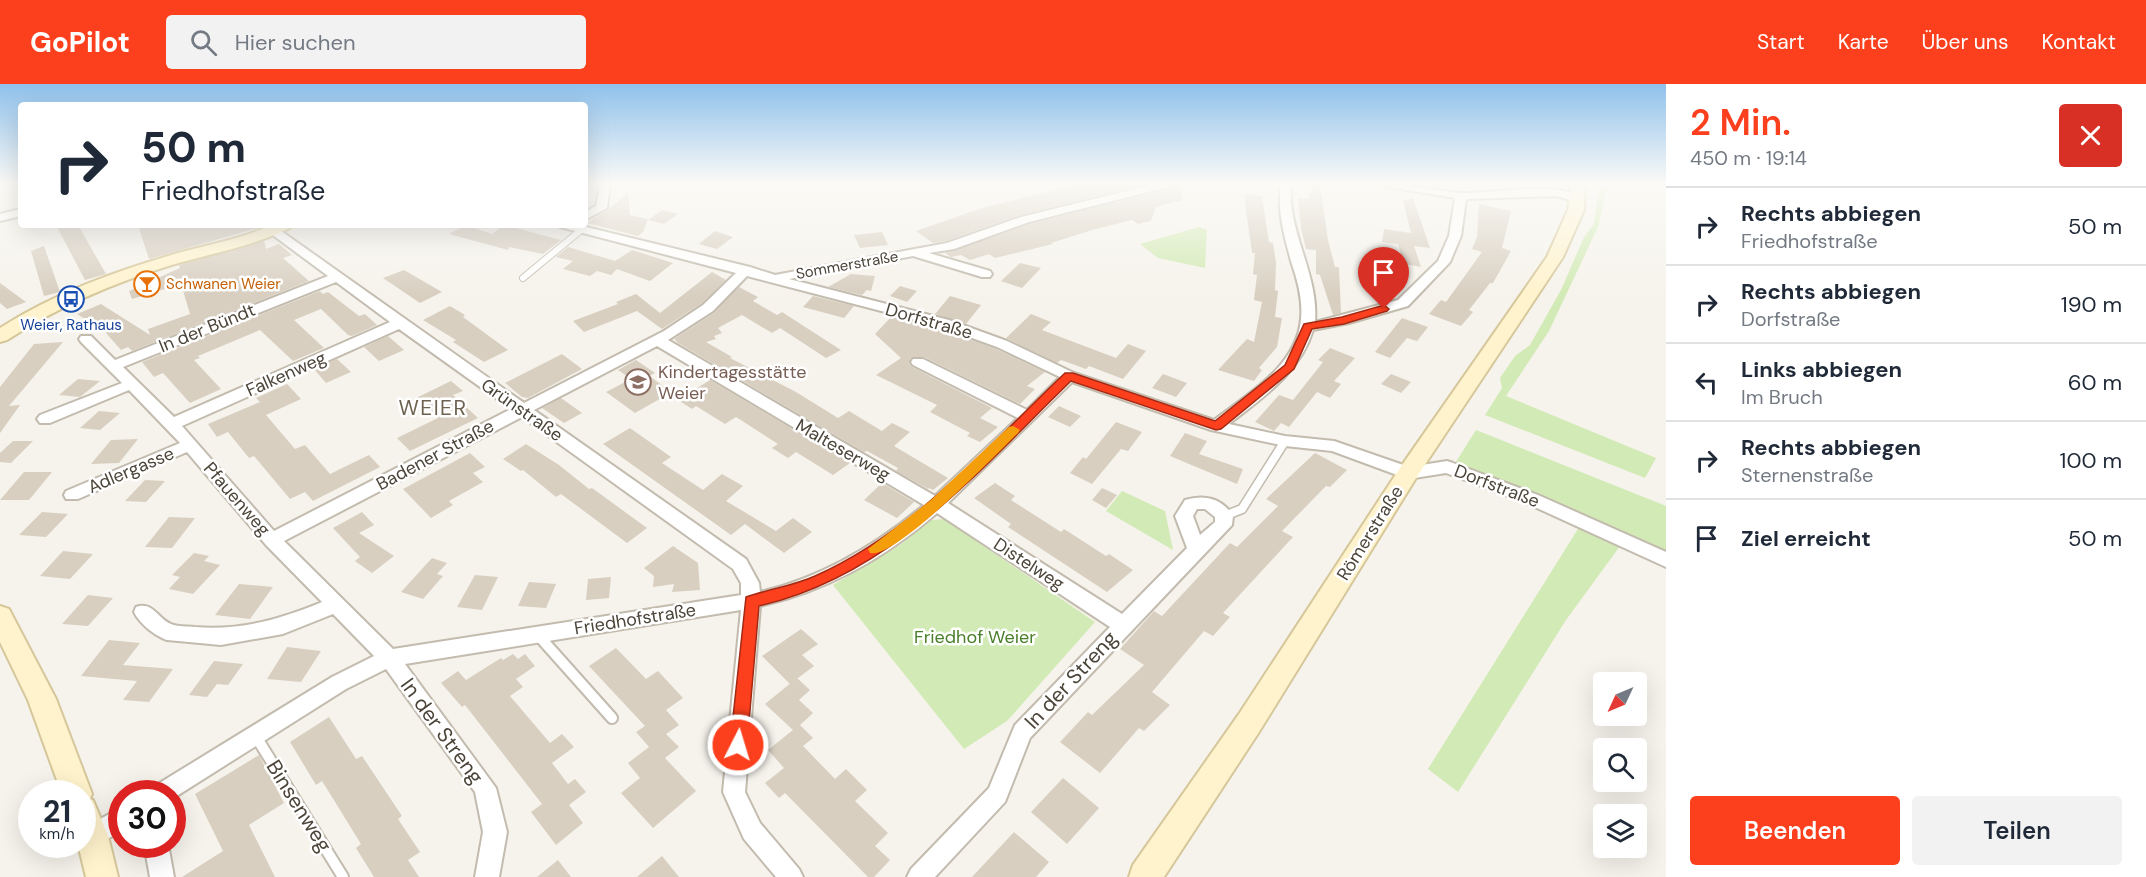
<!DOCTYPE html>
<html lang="de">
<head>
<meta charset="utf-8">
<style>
  :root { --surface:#fff; --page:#f2f2f3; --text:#1f2937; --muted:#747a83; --line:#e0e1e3; --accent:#fc3f1d }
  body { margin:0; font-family:"DM Sans",sans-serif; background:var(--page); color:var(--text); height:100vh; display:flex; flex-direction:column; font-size:22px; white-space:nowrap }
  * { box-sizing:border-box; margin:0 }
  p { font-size:20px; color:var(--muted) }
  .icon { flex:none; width:33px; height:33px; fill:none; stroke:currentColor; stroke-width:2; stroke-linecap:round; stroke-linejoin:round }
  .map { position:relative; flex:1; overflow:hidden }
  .drawer { display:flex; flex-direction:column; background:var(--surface); width:480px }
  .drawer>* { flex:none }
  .top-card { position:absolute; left:18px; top:18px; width:570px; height:126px; border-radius:6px; box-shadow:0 6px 24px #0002; background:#fff; color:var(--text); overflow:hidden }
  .needle { width:39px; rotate:226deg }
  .fabs { position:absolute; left:1593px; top:588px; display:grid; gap:12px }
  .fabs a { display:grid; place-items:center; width:54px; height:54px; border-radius:6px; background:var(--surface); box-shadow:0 6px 24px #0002; font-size:30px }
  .speed { position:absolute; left:18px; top:696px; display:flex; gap:12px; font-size:30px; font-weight:700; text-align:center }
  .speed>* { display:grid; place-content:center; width:78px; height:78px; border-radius:50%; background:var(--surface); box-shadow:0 6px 24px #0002; line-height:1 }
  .speed small { font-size:15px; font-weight:400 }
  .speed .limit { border:9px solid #d22; background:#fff; color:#111 }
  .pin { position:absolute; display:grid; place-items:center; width:51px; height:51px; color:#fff; margin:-62px -26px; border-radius:50% 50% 50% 0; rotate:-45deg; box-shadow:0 0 6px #0007 }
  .pin .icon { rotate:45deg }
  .me { position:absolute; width:66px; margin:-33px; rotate:5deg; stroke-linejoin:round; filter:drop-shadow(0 0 4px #0008) }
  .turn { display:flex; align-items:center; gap:21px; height:126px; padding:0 24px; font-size:27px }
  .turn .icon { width:78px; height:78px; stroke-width:2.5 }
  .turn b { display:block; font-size:42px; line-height:51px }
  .round { display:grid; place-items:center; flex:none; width:63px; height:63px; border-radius:6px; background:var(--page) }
  .summary { display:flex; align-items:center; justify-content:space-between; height:102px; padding:0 24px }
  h1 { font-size:36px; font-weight:600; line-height:45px; color:var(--accent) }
  .button { display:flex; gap:12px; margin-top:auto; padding:12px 24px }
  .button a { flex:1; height:69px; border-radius:6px; background:var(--accent); color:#fff; font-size:24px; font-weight:600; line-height:69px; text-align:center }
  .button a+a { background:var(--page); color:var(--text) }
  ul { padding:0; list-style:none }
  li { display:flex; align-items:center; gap:18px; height:78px; padding:0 24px; border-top:2px solid var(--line) }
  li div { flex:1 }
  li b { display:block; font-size:22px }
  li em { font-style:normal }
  header { display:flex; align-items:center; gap:36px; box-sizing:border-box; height:84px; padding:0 30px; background:var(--accent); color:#fff }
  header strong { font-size:28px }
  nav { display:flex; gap:33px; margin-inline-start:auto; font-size:21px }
  .search { width:420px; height:54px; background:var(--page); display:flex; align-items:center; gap:15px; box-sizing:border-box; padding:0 21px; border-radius:6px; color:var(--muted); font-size:22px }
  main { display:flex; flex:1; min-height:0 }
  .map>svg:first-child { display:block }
  .green { fill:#d2eab5 }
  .building { fill:#d8cfc1 }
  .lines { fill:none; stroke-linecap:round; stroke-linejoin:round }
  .lane-far2-casing { stroke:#c2bbae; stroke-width:8 }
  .lane-far1-casing { stroke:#c2bbae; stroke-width:11 }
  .lane-casing { stroke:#c2bbae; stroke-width:14 }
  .street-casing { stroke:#c2bbae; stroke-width:4 }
  .secondary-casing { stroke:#d6c79b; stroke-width:4 }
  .lane-far2 { stroke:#fff; stroke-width:6 }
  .lane-far1 { stroke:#fff; stroke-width:8 }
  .lane { stroke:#fff; stroke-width:10 }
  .street { fill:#fff; fill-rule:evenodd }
  .secondary { fill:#fff3cd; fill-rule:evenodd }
  .route { fill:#fc3f1d; stroke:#a42913; stroke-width:1.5 }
  .slow { fill:#f59e0b }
  .labels { text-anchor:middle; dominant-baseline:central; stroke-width:5; stroke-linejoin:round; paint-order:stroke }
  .far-street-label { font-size:15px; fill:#4b4439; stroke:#fff }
  .far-food-label { font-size:15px; fill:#c56008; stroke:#fff; text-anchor:start }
  .far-transit-label { font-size:15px; fill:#164399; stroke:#fff }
  .street-label { font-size:18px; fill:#4b4439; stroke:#fff }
  .education-label { font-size:18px; fill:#785e54; stroke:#fff; text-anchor:start }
  .park-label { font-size:18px; fill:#4a7f2a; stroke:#fff }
  .quarter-label { font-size:21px; letter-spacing:1.5px; fill:#6e6250; stroke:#fff }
  .near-street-label { font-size:21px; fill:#4b4439; stroke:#fff }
</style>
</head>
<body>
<header>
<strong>GoPilot</strong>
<div class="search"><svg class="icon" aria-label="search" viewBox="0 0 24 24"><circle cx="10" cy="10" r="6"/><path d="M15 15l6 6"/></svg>Hier suchen</div>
<nav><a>Start</a><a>Karte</a><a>Über uns</a><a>Kontakt</a></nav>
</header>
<main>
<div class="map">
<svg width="1666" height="793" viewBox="0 0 1666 793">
  <rect width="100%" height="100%" fill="#f6f3ec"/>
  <g class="green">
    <polygon points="1602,102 1607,103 1598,143 1549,247 1506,312 1656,374 1645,394 1485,331 1502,304 1500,294 1515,272 1530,261 1561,206 1584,153 1594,140 1599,104"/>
    <polygon points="1199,143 1207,146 1205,184 1158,174 1140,160"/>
    <polygon points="1476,346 1666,422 1666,472 1454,381"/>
    <polygon points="1122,407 1165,427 1173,466 1106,427"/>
    <polygon points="944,435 1095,538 1007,637 964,665 833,501 900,461 931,436"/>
    <polygon points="1581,440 1623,458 1566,536 1458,708 1428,685"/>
  </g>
  <g class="building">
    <polygon points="1079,100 1146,100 1020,131 946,157 933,159 916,147 982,124"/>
    <polygon points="1175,100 1180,100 1182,116 1156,123 1151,137 1138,140 1132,136 1092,146 1051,159 1053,160 995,174 989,170 970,176 961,171 951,173 945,169 1030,140 1173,104"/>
    <polygon points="1312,100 1320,100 1328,156 1335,183 1339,183 1341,229 1333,231 1320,191 1316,190 1316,166 1306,165 1301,144 1298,114 1309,115"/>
    <polygon points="628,108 630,131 648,135 643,148 638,152 587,139 608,126"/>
    <polygon points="1244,110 1262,112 1269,158 1273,159 1276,179 1275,206 1278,207 1275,233 1282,234 1277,263 1259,284 1262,286 1254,297 1218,286 1247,255 1254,258 1262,218 1254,216 1257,191 1253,190 1255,169 1252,169"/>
    <polygon points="1413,114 1430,164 1414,162 1421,183 1404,180 1398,160 1382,158 1384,145 1411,149 1403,117"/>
    <polygon points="1479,120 1511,127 1502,164 1511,167 1493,199 1490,199 1469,226 1473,228 1461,242 1429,230 1441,216 1446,218 1482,168 1472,165 1477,153"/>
    <polygon points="662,126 678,130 664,140 648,136"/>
    <polygon points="56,141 78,141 106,190 85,196"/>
    <polygon points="138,141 260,141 261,143 149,175"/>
    <polygon points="466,141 492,150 504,141 561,156 543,170 509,163 508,166 449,150"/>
    <polygon points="715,147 733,153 717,165 699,160"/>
    <polygon points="882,148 888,161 860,164 854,151"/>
    <polygon points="264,157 266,165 279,160 292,171 283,174 309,197 132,267 128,263 121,266 98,240 95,241 77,230 101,220 150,251 148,245 190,230 181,200 132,215 129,207 180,184 179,181"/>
    <polygon points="44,162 60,208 44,212 31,167"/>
    <polygon points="568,163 615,177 632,166 673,179 650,197 617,185 611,191 597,187 590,192 563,185 573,177 556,173"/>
    <polygon points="1020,179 1041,184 1022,204 1001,197"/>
    <polygon points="404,186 442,208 420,219 383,194"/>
    <polygon points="712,188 726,196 702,219 662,245 637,227 584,248 573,237 618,220 616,218 636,210 660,229"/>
    <polygon points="851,190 875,192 871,207 867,206 862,211 828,203"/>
    <polygon points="0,199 26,218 7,225 0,219"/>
    <polygon points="900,202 917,207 907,218 890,212"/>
    <polygon points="739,203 758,213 753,217 777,231 782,228 841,266 826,274 780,244 772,249 742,231 718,244 722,249 714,252 716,255 706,258 732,273 730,274 796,308 838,334 849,327 882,347 892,339 910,348 894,362 948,394 933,406 929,404 928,405 896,387 898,384 867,367 864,368 678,259 674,255 714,229"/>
    <polygon points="320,207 323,210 328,208 359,232 365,230 377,241 352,252 348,251 321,225 294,236 324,264 293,277 260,246 198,272 200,274 194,276 221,305 190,319 163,289 154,293 142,278"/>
    <polygon points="813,212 854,222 844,234 803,223"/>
    <polygon points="950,212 981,221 966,240 935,230"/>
    <polygon points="450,222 465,231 463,233 508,266 484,278 453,258 456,256 423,236"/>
    <polygon points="1031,230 1051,238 1042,246 1116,274 1128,260 1146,267 1123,295 1089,282 1086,285 1061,276 1057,279 1006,254"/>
    <polygon points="892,232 938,244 996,265 1045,288 1027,302 1035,305 1020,320 924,273 911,274 909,279 912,283 992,324 980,334 998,343 980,358 967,352 970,349 930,328 937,321 876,291 901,274 875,250"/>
    <polygon points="1402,234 1428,243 1417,257 1407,254 1390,274 1375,268"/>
    <polygon points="388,252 404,266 379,277 364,263"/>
    <polygon points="63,258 9,322 20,321 0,349 0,303 34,260"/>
    <polygon points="1330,264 1355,274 1334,297 1341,300 1330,314 1317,308 1289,343 1281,339 1274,347 1255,338 1279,311 1293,316 1323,278 1318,276"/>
    <polygon points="562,270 582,285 528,314 522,313 505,299"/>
    <polygon points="337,275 351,288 326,299 314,285"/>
    <polygon points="636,276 655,289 649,292 672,308 635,329 606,308 631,295 618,286"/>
    <polygon points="1163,290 1187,299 1176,313 1152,304"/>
    <polygon points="1391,290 1411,298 1401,309 1381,300"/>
    <polygon points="78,295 100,297 80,313 59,311"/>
    <polygon points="710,296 850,379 833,391 796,368 788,374 772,364 778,360 736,333 725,340 696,322 692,325 678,316"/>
    <polygon points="451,297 463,307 453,311 478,334 410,367 397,354 438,334 416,314"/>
    <polygon points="287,300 301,315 266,331 295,365 305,361 330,390 369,371 380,383 313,417 305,408 290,415 254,372 249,374 228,348 217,353 208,340 260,318 256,314"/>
    <polygon points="561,314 582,329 564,339 542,324"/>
    <polygon points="1059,322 1081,332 1070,343 1048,333"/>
    <polygon points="99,327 120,329 100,346 80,344"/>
    <polygon points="1116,338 1142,348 1128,367 1121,365 1092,400 1070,389 1083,373 1086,375"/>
    <polygon points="630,344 671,373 662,379 703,406 722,390 743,402 726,417 776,447 793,434 812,448 784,469 745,440 731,451 603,360"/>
    <polygon points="1185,349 1207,357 1199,370 1243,385 1237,400 1170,372"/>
    <polygon points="138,355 119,379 91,380 111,356"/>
    <polygon points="13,357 33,357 11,379 0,378 0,369"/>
    <polygon points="526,360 559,381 589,405 592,404 647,444 627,459 561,410 556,413 523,386 521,387 503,375"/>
    <polygon points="470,369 485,383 473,389 483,398 449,417 453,421 431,434 403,405"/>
    <polygon points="1315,369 1347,386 1330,403 1326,402 1282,447 1293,453 1223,529 1230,533 1213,552 1204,547 1152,608 1170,621 1144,647 1139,644 1100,689 1060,658 1088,628 1092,631 1144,581 1120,565 1154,527 1162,532 1230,459 1237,463 1278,422 1266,415"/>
    <polygon points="24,388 52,388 29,416 0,416"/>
    <polygon points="145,396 165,397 146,418 125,417"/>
    <polygon points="882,399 914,418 897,434 864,416"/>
    <polygon points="995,399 1015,412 1011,416 1061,448 1064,445 1106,472 1109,470 1133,486 1107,508 1008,443 1011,440 974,414"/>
    <polygon points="1102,404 1117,411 1106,424 1092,416"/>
    <polygon points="42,428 68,430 46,453 19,451"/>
    <polygon points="362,428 374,441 359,449 394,472 372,489 355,477 360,473 333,444"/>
    <polygon points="169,433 195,434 172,464 145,463"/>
    <polygon points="673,462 698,479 700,506 672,508 674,500 653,503 654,492 644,484"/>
    <polygon points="63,467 93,470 70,495 40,492"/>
    <polygon points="194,469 209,472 204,477 220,481 193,510 169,505 180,493 172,491"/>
    <polygon points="432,474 447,479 437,490 443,492 423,515 401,508"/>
    <polygon points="475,491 498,493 482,526 457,523"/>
    <polygon points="611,493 609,514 586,516 588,495"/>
    <polygon points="529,498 556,500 546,524 518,522"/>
    <polygon points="239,500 273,503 250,535 215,531"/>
    <polygon points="88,511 113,514 88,542 62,540"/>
    <polygon points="801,545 818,560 802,571 814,582 790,600 762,572"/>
    <polygon points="109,556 140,559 123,581 173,585 149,618 123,616 137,597 81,592"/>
    <polygon points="287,563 321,567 301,598 267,595"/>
    <polygon points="616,564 646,595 658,587 683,614 666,626 679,641 666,650 679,663 665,674 696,707 653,744 621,709 640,694 628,679 649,663 636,648 645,642 589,582"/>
    <polygon points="513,570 518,575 525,570 535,582 516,595 523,603 510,612 550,659 562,650 574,663 552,679 568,700 575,695 586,708 569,721 583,739 556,761 531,728 542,720 465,621 462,623 441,599 458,587 466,596 501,574 503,576"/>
    <polygon points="214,577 243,580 228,601 217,600 207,613 189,611"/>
    <polygon points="797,594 810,606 799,616 813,629 800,641 813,654 803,662 835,695 846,685 867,706 855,717 888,749 875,762 890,776 874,793 868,793 785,709 779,714 765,699 784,684 768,666 793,646 765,620"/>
    <polygon points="329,633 356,675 362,672 402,732 398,735 420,768 408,776 419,793 374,793 356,764 361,760 332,713 322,697 316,701 290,658"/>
    <polygon points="259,671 284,719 249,741 275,793 182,793 223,767 195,710"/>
    <polygon points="1063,694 1099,724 1067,760 1031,728"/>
    <polygon points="1014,748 1049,778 1036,793 972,793"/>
    <polygon points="662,772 679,793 637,793"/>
    <polygon points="558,776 571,793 537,793"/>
  </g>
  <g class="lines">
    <g class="lane-far2-casing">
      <polyline id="lane-far2" points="523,194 581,146"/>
    </g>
    <g class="lane-far1-casing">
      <polyline id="lane-far1" points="1224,432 1242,425 1285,357"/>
    </g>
    <g class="lane-casing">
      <g id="lane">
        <polyline points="538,551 612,634"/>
        <polyline points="255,651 343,793"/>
      </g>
    </g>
    <g class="street-casing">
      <g id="street">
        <polygon points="600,100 610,100 607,124 585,136 585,128 596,122"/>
        <path d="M1155,100H1173L1172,102L1029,138L954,165L929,169L990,187L992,190L990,193H982L913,172L789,195L949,236L1007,257L1074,289L1214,336C1248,310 1297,282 1301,235C1303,215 1297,195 1291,177C1284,151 1277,127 1281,100H1291C1287,148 1319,190 1315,238L1398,216L1438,177L1449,152L1455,114L1389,103L1384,100C1410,100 1435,107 1461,109C1492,110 1560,95 1584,116L1578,119L1557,112L1466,115L1461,152L1450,178L1408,222L1349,239L1313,246C1300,289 1263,313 1229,340L1285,352L1334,357L1409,383L1447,377L1453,379L1538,411L1666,468V483L1526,419L1446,389L1408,395L1332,367L1285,362L1211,346L1072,298L948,419L1122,530L1187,464L1175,432L1185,416C1204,410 1222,414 1233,432L1232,441L1030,654L1005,718L935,793H907L911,785L989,704L1015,641L1110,543L937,429C885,474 827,507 760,522L745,708L760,739L799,785L803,793H776L744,755L723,708L741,526L405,580L496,704L507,748L499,793H475L483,748L475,708L386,585L346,605L172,715V710H150L153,703L332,593L374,572L333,530L283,550L221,561L167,556C155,552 139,539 134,528L136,523C153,517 158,535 171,540C178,543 188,542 195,543C240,547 281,535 322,518L266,461L187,368L78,415H66L64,411L66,407L180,359L129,306L50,339H40L37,335L40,331L122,299L81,258L79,255L81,252H91L115,276L328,192L270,149L268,146L274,142L524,319L664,247L703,221L736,189L560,143L558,141H578L750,183L775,191L947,159L1021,133ZM747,192L939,242L997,263L1060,293L1027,326L923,275H913L911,278L913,281L1018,334L935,412L668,256L713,227ZM336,198L390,238L174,333L123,283ZM399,245L511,325L274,447L182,342ZM657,262L924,421C876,461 821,494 760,508L759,499L746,475L534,326ZM522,333L733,485L741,499V511L393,565L284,457ZM1197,425H1205L1215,433V438L1200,451L1193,432Z"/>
        <polygon points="21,125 21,132 0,137 0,130"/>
        <polygon points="122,723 122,747 92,763 84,760 84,744"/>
        <polygon points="144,760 168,760 174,793 150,793"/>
      </g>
    </g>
    <g class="secondary-casing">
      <g id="secondary">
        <polygon points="1571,100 1585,100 1584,126 1563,173 1416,394 1259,648 1164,793 1129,793 1133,781 1239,630 1400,384 1547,173 1568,126"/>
        <path d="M271,141H292L290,144C253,162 213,169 175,180C115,198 59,222 7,256L0,258V244C55,209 116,187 178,169C209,160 242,155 271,141Z"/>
        <polygon points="0,522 9,525 56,615 92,710 90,715 93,716 108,752 118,793 86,793 78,760 82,760 82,710 62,710 28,616 0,558"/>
      </g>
    </g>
    <use href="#lane-far2" class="lane-far2"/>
    <use href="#lane-far1" class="lane-far1"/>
    <use href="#lane" class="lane"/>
    <use href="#street" class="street"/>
    <use href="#secondary" class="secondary"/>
  </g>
  <linearGradient id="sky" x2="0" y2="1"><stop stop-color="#8fc1ec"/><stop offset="0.47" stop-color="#fbfaf6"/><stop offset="1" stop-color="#fbfaf6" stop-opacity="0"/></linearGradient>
  <rect width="1666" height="211" fill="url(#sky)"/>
  <path class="route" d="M1384,221L1389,225L1387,227L1344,240L1312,245L1294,285L1221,345L1216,346L1071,297C978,387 891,492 759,522L747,661L745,666L738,669L732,666L730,661L746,513C769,505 793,502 815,492C914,448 988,362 1065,289H1073L1215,337L1285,281L1304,240L1342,233Z"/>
  <path class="slow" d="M1013,342L1020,346L1018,349C997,369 895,476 870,469L868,465L931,416L1009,343Z"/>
  <defs>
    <g id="bar-ring" transform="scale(1.35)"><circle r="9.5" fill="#fff" stroke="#e8710a" stroke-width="1.5"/><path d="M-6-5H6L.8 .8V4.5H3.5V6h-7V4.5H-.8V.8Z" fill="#e8710a"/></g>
    <g id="bus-ring" transform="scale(1.35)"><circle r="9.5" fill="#fff" stroke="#1a4fb4" stroke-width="1.5"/><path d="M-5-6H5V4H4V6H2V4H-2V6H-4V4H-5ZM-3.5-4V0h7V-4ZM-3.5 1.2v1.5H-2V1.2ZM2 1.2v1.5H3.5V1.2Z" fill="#1a4fb4"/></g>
    <g id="school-ring" transform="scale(1.35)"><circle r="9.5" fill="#fff" stroke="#8d6e63" stroke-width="1.5"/><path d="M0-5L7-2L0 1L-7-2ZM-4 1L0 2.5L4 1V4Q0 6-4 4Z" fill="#8d6e63"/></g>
  </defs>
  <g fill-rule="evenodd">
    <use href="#bar-ring" x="147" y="200"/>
    <use href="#bus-ring" x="71" y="215"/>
    <use href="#school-ring" x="638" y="298"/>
  </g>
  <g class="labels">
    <g class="far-street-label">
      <text transform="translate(847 181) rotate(-10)">Sommerstraße</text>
    </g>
    <g class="far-food-label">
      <text x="166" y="200">Schwanen Weier</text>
    </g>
    <g class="far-transit-label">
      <text x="71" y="241">Weier, Rathaus</text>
    </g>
    <g class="street-label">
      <text transform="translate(929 237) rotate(16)">Dorfstraße</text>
      <text transform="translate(207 244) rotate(-22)">In der Bündt</text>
      <text transform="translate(286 290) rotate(-24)">Falkenweg</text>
      <text transform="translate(522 326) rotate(35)">Grünstraße</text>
      <text transform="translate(843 366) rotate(30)">Malteserweg</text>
      <text transform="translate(435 371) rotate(-28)">Badener Straße</text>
      <text transform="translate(131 386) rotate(-23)">Adlergasse</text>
      <text transform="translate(1497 402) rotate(21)">Dorfstraße</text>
      <text transform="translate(237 415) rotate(49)">Pfauenweg</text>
      <text transform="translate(1370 449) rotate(-58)">Römerstraße</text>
      <text transform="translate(1029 480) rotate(33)">Distelweg</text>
      <text transform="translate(635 535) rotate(-9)">Friedhofstraße</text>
    </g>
    <g class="education-label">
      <text x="658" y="288">Kindertagesstätte<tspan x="658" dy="21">Weier</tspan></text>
    </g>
    <g class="park-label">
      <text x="975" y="553">Friedhof Weier</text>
    </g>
    <g class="quarter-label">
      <text x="433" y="324">WEIER</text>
    </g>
    <g class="near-street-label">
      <text transform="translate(1071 596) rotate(-47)">In der Streng</text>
      <text transform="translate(442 647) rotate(54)">In der Streng</text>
      <text transform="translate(299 722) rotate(58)">Binsenweg</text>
    </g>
  </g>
</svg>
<div class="fabs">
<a><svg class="needle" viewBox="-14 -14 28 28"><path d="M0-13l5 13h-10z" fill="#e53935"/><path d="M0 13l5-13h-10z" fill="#747a83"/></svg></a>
<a><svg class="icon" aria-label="search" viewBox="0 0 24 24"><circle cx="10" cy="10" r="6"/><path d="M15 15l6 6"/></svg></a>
<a><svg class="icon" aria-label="layers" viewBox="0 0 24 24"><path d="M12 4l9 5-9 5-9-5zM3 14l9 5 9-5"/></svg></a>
</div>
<div class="speed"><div>21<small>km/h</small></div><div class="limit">30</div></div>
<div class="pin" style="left:1384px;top:225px;background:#d93025"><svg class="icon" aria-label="arrive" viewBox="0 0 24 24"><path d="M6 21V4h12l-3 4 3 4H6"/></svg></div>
<svg class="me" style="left:738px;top:661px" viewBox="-20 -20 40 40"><circle r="17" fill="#fc3f1d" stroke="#fff" stroke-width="3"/><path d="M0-11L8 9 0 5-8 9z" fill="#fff"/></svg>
<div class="top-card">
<div class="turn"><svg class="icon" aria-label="right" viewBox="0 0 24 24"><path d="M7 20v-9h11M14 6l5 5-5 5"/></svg><div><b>50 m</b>Friedhofstraße</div></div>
</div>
</div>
<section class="drawer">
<div class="summary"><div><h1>2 Min.</h1><p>450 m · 19:14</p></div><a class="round" style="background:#d93025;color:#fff"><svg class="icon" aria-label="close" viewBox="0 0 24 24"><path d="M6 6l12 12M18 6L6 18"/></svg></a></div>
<ul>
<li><svg class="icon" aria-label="right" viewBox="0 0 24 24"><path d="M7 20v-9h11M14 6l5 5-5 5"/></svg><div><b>Rechts abbiegen</b><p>Friedhofstraße</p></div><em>50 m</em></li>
<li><svg class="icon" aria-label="right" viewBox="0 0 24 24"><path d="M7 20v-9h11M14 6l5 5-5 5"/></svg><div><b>Rechts abbiegen</b><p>Dorfstraße</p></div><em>190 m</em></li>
<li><svg class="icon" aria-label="left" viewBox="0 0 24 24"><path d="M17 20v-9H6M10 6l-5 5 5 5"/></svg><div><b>Links abbiegen</b><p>Im Bruch</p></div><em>60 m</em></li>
<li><svg class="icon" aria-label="right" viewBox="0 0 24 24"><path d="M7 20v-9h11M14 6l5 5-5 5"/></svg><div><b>Rechts abbiegen</b><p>Sternenstraße</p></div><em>100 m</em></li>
<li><svg class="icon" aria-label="arrive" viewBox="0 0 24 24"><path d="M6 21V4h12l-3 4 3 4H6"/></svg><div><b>Ziel erreicht</b></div><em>50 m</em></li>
</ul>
<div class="button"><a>Beenden</a><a>Teilen</a></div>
</section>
</main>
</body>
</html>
